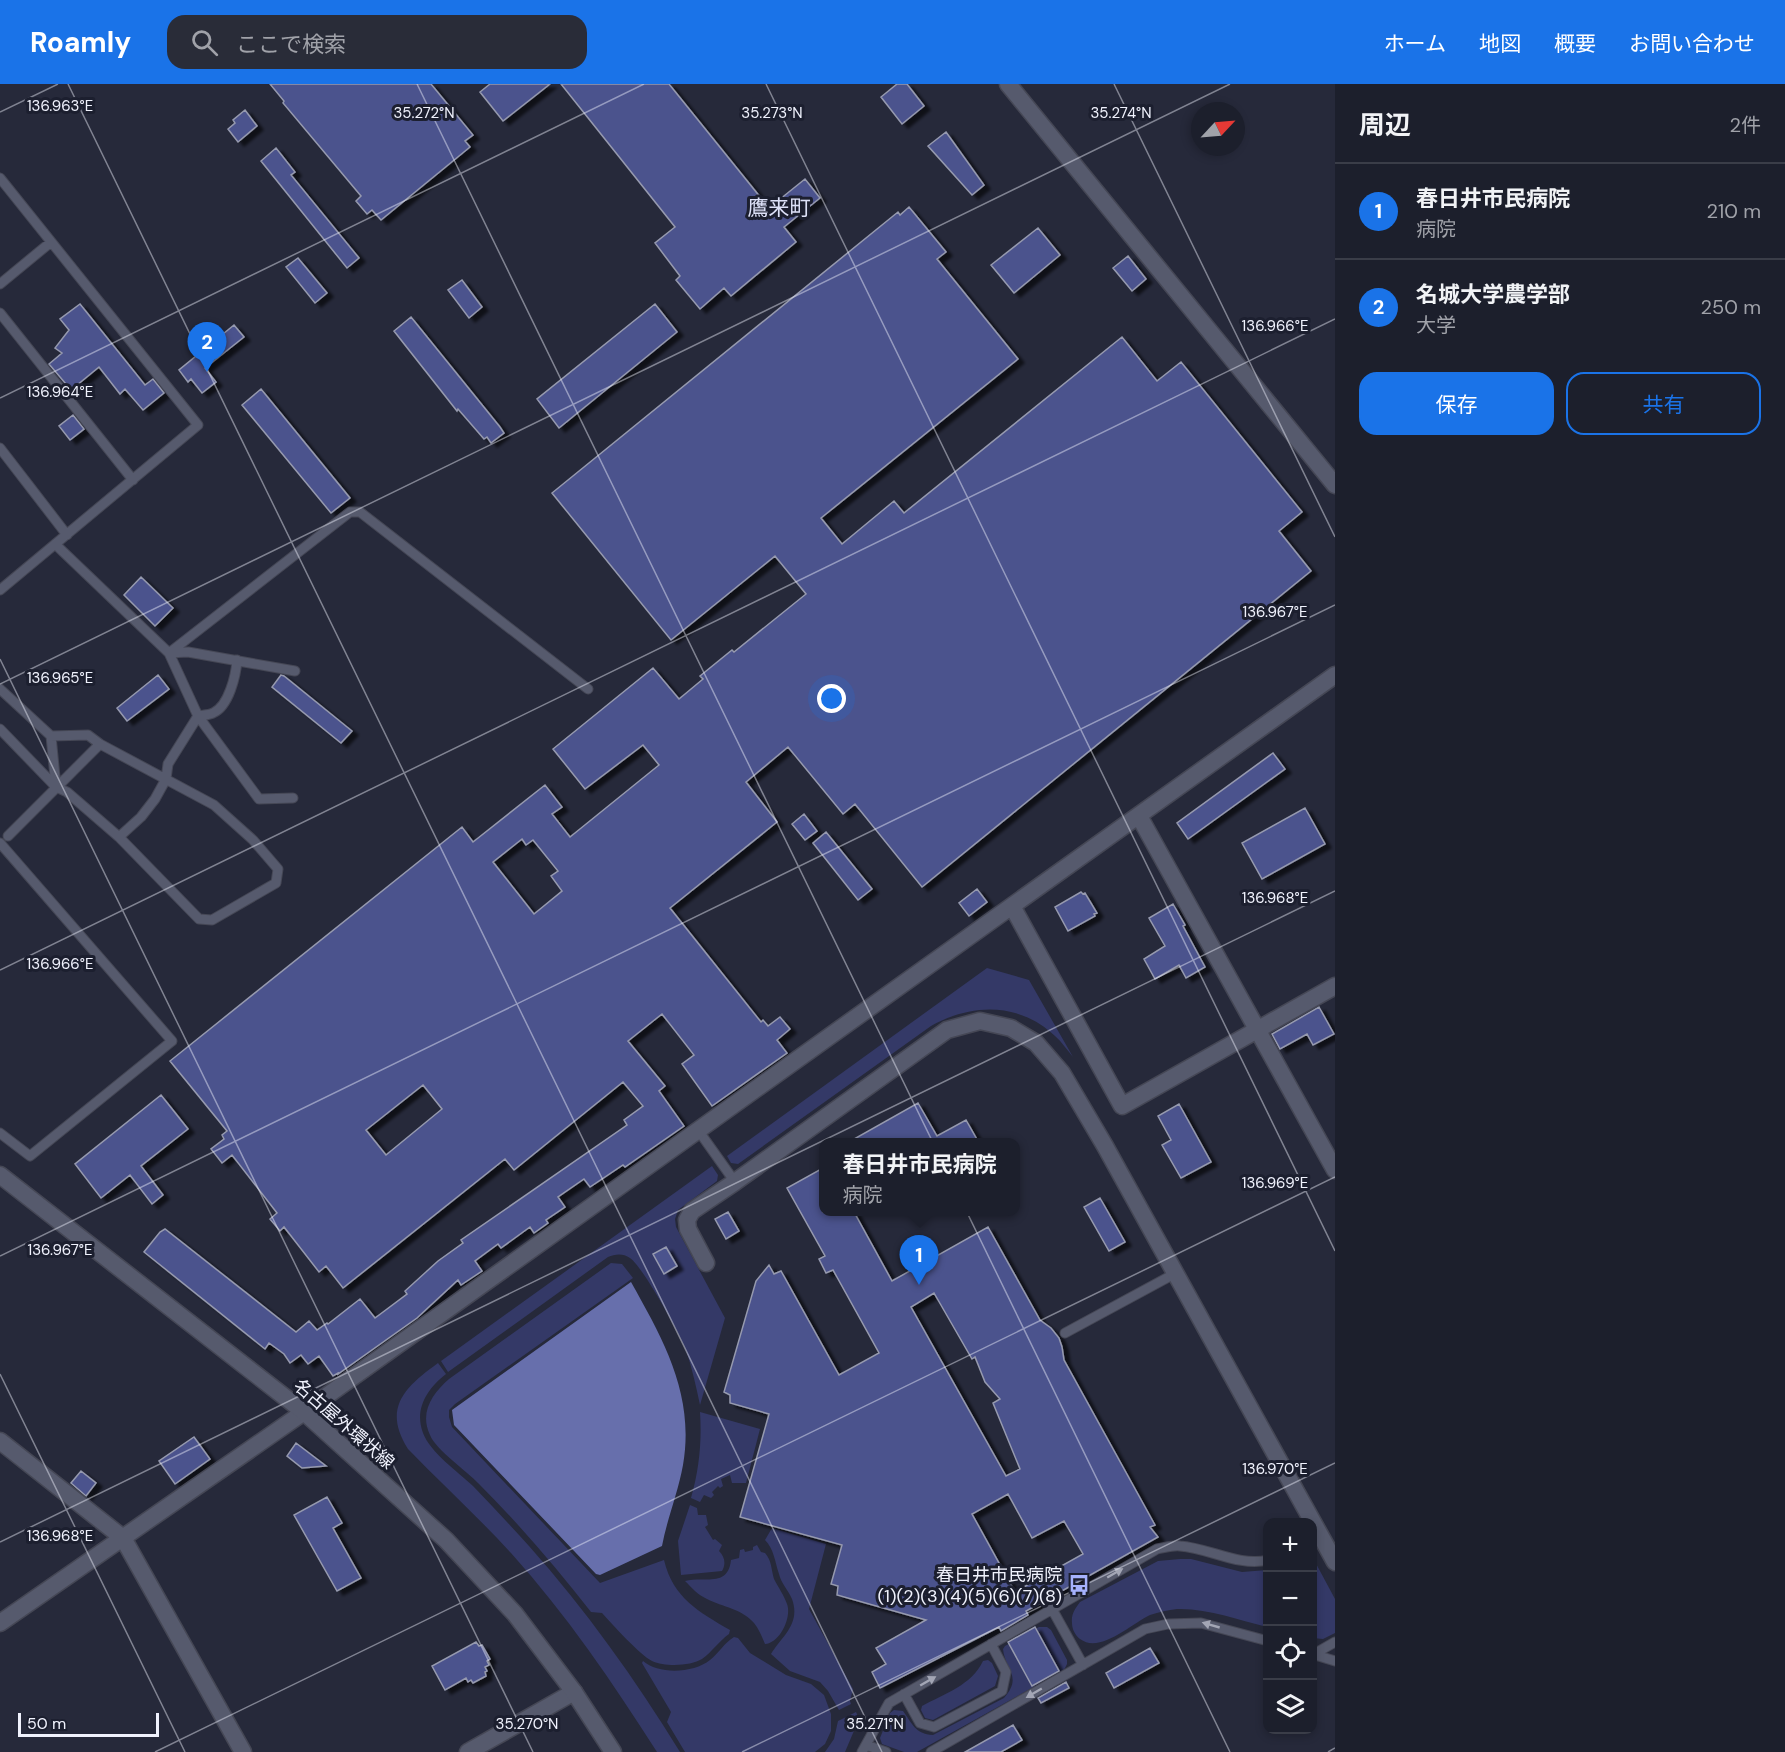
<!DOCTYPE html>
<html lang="ja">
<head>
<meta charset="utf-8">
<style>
  :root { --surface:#1c1f2c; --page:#292c38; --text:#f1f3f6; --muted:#a0a2a9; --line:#3a3d48; --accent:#1a73e8 }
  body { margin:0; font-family:"DM Sans","Noto Sans JP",sans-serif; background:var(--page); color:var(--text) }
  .controls { position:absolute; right:18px; bottom:18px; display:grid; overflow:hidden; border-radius:12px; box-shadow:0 3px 9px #0003 }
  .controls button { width:54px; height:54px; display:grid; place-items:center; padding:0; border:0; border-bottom:2px solid var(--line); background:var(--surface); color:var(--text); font:30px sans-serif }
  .compass { position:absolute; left:1191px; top:18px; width:54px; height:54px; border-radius:50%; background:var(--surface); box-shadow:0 3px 9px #0003; rotate:64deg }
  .scale { position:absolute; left:18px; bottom:15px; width:141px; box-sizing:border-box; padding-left:6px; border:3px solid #f0f2fd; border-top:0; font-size:16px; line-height:21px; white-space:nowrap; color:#f0f2fd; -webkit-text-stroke:4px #1c1f2f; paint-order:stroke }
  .you { position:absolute; left:832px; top:615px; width:21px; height:21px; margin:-15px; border:4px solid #fff; border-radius:50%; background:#1a73e8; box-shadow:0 0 0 9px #1a73e833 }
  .badge { display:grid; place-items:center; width:39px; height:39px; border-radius:50%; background:var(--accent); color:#fff; font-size:20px; font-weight:700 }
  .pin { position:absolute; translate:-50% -50px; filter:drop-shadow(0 2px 3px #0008) }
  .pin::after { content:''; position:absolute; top:32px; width:21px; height:18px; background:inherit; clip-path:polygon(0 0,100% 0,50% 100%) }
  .popup { position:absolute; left:819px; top:1054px; width:201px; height:78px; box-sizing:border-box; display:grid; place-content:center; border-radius:12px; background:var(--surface); filter:drop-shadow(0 2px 4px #0005); font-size:20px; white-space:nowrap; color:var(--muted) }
  .popup b { font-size:22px; color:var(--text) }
  .popup::after { content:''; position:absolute; left:50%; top:100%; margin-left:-12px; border:12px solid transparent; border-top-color:var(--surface) }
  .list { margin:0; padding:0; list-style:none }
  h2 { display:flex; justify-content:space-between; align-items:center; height:78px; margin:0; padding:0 24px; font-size:26px }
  h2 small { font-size:20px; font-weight:400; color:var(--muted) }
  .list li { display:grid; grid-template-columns:39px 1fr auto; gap:18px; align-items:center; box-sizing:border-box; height:96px; padding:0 24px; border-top:2px solid var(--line) }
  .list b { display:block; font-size:22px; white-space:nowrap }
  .list p { margin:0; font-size:20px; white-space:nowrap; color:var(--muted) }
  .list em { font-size:20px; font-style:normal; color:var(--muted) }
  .actions { display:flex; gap:12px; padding:18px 24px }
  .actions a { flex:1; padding:14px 0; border:2px solid var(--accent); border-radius:18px; text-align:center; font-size:21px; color:var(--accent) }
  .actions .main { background:var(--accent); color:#fff }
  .icon { flex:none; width:33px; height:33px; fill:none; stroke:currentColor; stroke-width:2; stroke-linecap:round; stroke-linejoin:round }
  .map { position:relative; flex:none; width:1335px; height:1668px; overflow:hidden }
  header { display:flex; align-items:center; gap:36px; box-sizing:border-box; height:84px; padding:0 30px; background:var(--accent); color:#fff }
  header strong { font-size:28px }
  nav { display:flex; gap:33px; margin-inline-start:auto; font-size:21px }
  .search { width:420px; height:54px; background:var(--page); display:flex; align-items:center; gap:15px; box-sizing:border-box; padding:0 21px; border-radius:18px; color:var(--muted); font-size:22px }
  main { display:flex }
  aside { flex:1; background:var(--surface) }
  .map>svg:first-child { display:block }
  .green { fill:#343967 }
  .water { fill:#676fac }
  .building { fill:#4c538d; stroke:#969aaf; stroke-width:1.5; fill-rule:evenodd; filter:url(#shadow) }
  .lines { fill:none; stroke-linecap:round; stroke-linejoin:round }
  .service-casing { stroke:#454755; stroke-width:11 }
  .minor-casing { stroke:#454755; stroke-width:19 }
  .tertiary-casing { stroke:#454755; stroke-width:19 }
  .secondary-casing { stroke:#454755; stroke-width:19 }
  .service { stroke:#565a6d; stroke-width:9 }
  .minor { stroke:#565a6d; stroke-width:16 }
  .tertiary { stroke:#565a6d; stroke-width:16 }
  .secondary { stroke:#565a6d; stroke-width:16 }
  .oneway { fill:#a3a6b5 }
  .ticks { fill:none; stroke:#f0f2fd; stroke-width:1.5; stroke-opacity:0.45 }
  .labels { text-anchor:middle; stroke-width:6; stroke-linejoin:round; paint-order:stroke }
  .street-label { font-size:18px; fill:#f0f2fd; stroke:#1c1f2f }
  .poi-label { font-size:18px; fill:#f0f2fd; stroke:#1c1f2f; text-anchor:end }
  .quarter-label { font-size:21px; fill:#dde1f8; stroke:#1c1f2f }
  .ticks-label { font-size:15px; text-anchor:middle; fill:#f0f2fd; stroke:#1c1f2f; stroke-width:6; stroke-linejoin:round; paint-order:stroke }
</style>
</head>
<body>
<header>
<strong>Roamly</strong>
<div class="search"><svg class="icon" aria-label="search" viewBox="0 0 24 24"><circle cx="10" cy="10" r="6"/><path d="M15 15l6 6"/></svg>ここで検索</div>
<nav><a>ホーム</a><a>地図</a><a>概要</a><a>お問い合わせ</a></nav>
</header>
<main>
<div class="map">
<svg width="1335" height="1668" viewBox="0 0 1335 1668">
  <defs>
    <filter id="shadow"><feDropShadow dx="6" dy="4" stdDeviation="1.5" flood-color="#0009"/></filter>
  </defs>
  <rect width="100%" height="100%" fill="#26293a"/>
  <!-- green -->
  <path class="green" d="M987 884 1029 896 1073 973C1067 966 1062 958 1055 952 1019 918 972 919 931 942L738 1080 731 1079 727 1072Z
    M712 1082 718 1091 717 1097 678 1126 675 1135 676 1143 725 1234 700 1321C696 1302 692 1284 686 1266 680 1250 643 1183 630 1174 623 1169 615 1170 608 1173L448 1288 441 1277Z
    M611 1179 622 1180 633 1194 455 1320 449 1326V1333L452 1343 600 1499 664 1476C673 1514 699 1528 730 1546L729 1550C719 1557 712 1568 702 1575 691 1582 665 1583 652 1577 640 1571 612 1540 602 1529L591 1528C556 1483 519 1440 479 1400 467 1387 436 1366 430 1351 419 1328 433 1309 449 1295Z
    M438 1279 446 1290C427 1305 414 1325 423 1349 430 1368 458 1388 473 1402 492 1422 511 1442 529 1462 586 1526 635 1595 680 1668H657C613 1599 566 1530 511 1469 478 1433 442 1400 408 1365 382 1324 405 1303 438 1279Z
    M700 1328 760 1345 746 1399H732L730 1391 721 1395 723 1402 720 1404 718 1402 712 1408 714 1411 711 1414 704 1411 700 1418 691 1414C699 1386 702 1358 700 1328Z
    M690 1421 697 1424 698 1431H706L708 1441 705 1443 713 1456 715 1455 722 1461 719 1467C725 1473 726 1480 722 1487L681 1491 678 1457Z
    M772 1444 826 1460 809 1525 853 1605 850 1617 851 1620 839 1626 828 1607 820 1598 790 1587 771 1570C782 1552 801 1540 792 1515 788 1506 781 1499 779 1490 775 1478 774 1465 765 1456Z
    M757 1461 761 1468 765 1469C772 1477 771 1485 774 1495 778 1503 784 1511 787 1520 792 1533 780 1559 765 1560 762 1553 759 1545 754 1539 742 1525 723 1523 707 1515 698 1511 692 1504 685 1497 704 1492 728 1504 731 1476L739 1474 740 1466 744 1465 745 1468 753 1466V1463Z
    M1313 1474 1335 1515V1549L1323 1555 1313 1554Z
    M1180 1475H1191L1242 1488 1267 1486V1543C1239 1536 1207 1524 1177 1525 1168 1526 1159 1528 1150 1531 1131 1540 1100 1570 1080 1555 1075 1551 1072 1545 1072 1539 1071 1530 1075 1525 1080 1518L1158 1477Z
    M1039 1543H1047L1051 1546 1067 1576V1580L1064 1586 917 1668H904L882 1660 880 1654 890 1629 894 1626 903 1627C912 1639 915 1650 933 1651L1004 1614C1023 1592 1005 1586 1003 1565L1005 1562Z
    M734 1553 738 1554 750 1569 786 1591 811 1600 824 1611 831 1630V1647L825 1660 815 1668H685L667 1638 671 1628 642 1579 643 1577C659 1591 694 1589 710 1576 719 1569 724 1559 734 1553Z
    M988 1576 992 1579 998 1592 995 1602 933 1636 925 1634 921 1626 922 1622C944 1610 972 1601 983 1577Z
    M856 1628 859 1635 845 1668H825L834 1655 838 1637Z"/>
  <!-- water -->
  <path class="water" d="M631 1198C664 1257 695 1311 683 1381 678 1409 667 1435 662 1462L600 1491 596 1490 454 1341 452 1326Z"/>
  <!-- building -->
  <path class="building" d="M270 0H431L473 51 465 57 470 63 381 136 372 126 367 130 356 117 361 112 283 19 284 17Z
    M490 0H550L503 37 480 8Z
    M561 0H669L769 124 805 95 820 114 784 143 796 158 731 212 724 204 700 225 676 196 680 192 655 159 675 143Z
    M897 0H907L924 22 902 40 881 13Z
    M245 26 257 42 238 58 228 45 235 39 233 36Z
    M946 48 984 101 972 111 928 62Z
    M276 64 295 88 291 91 359 174 347 184 261 77Z
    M909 123 946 168 937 175 1018 275 821 434 842 460 894 417 904 429 1122 253 1157 297 1181 278 1302 428 1279 447 1311 487 922 803 855 720 843 730 788 663 746 698 777 738 670 824 761 938 763 936 768 942 780 933 790 945 777 956 787 969 712 1022 682 980 694 971 662 930 628 957 665 1002 659 1007 684 1042 625 1083 623 1081 590 1103 584 1095 558 1113 565 1123 546 1136 548 1139 534 1149 530 1143 501 1164 498 1160 475 1177 482 1187 461 1201 458 1196 417 1234 338 1290V1289L333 1292 319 1272 308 1280 301 1271 290 1279 284 1270 269 1259 265 1265 144 1168 160 1148 165 1145 296 1248 309 1237 317 1246 327 1239 328 1240 360 1215 375 1234 407 1210 405 1207 438 1177 463 1159 461 1156 627 1041 624 1036 643 1022 623 998 514 1086 505 1075 343 1204 326 1182 319 1188 284 1143 280 1147 270 1135 277 1129 232 1071 222 1079 211 1065 224 1055 222 1051 227 1047 170 977 462 743 473 758 545 701 562 723 552 730 570 753 659 681 643 661 585 705 553 665 653 584 679 615 703 595 700 592 732 566 734 568 806 510 775 472 671 556 552 409 898 128 900 131ZM522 755 526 761 533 756 558 787 551 792 562 807 534 830 493 778ZM423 1001 442 1025 386 1071 366 1046Z
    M1038 144 1060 171 1014 209 991 181Z
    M1128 172 1146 195 1132 207 1113 184Z
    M298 174 327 209 315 219 286 183Z
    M462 196 482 223 469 234 448 206Z
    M80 220 145 301 153 295 164 309 143 326 125 305 120 310 99 283 71 306 49 280 62 269 55 264 69 246 60 235Z
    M655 220 677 248 559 344 537 315Z
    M411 233 500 343 504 349 491 359 487 353 484 355 458 325 457 327 394 247Z
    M234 241 244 253 205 284 216 298 202 309 191 295 188 298 179 286Z
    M261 305 350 414 331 429 242 321Z
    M73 331 84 345 70 356 59 342Z
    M141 493 173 524 155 542 124 511Z
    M158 591 169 605 127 637 117 624Z
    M281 591 284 592 352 647 341 659 272 603Z
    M1273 669 1285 685 1188 755 1177 739Z
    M1305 724 1325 760 1262 795 1242 759Z
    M804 730 817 747 805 756 792 740Z
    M826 748 872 805 858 816 813 759Z
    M977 805 987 818 969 832 959 819Z
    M1081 808 1083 810 1085 809 1097 829 1094 830 1095 832 1068 847 1055 823Z
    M1173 820 1185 841 1183 842 1205 883 1186 894 1179 881 1155 895 1144 875 1165 862 1149 834Z
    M1319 923 1334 950 1313 961 1307 950 1280 965 1272 950Z
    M161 1011 188 1045 141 1082 163 1111 152 1120 130 1091 101 1114 75 1080Z
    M918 1019 937 1052 966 1036 979 1059H847Z
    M1179 1020 1211 1078 1181 1094 1162 1061 1171 1056 1158 1032Z
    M823 1084V1128H854L892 1197 988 1143 1040 1236 1051 1244 1059 1254 1062 1263 1064 1276 1155 1441 1150 1443 1158 1453 1026 1527 1028 1531 1001 1547 999 1543 880 1604 872 1588 886 1580 876 1564 926 1536 837 1511 838 1502 831 1500 842 1461 740 1433 769 1330 730 1319V1311L724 1308 756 1197 769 1181 774 1190 781 1187 839 1291 879 1269 833 1186 826 1189 819 1175 825 1172 787 1104ZM934 1209 972 1275 975 1273 985 1298 1000 1315 993 1319 1020 1385 1006 1392 911 1223ZM1008 1410 1032 1454 1064 1437 1083 1470 1015 1508 972 1430Z
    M1100 1114 1125 1158 1109 1167 1084 1123Z
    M728 1128 739 1147 726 1155 715 1135Z
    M666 1163 677 1182 664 1190 653 1170Z
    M194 1353 210 1375 175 1400 159 1377Z
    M296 1359 326 1382 302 1384 287 1372Z
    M81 1387 96 1399 86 1412 71 1399Z
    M327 1413 342 1439 333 1444 361 1494 337 1507 294 1431Z
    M1035 1543 1059 1587 1032 1602 1008 1558Z
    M476 1558 479 1562 482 1561 490 1575 487 1577 489 1581 485 1583 487 1587 485 1588 486 1592 473 1599 471 1596 468 1598 466 1594 445 1606 432 1582Z
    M1150 1564 1159 1579 1114 1604 1106 1589Z
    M1066 1598 1069 1604 1041 1619 1038 1614Z
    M1013 1641 1022 1656 1001 1668H965Z"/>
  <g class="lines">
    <defs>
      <path id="service" d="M0 94 198 341 0 506
        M0 200 51 158
        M0 229 133 396
        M0 364 67 451
        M55 460 169 569 198 632 259 715 293 714
        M295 587 188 568 169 569 350 428H360L588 605
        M0 605 51 652 56 703
        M0 645 56 703 67 708 119 753 199 835 212 836 276 799 278 785 253 756 214 721 100 660 88 651 51 652
        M8 752 100 660
        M119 753 141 733 155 715 166 695 168 680 198 632C203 631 209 631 213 629 229 622 236 591 237 576
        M0 759 172 957 30 1072 0 1049
        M698 1046 735 1098
        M1065 1249 1176 1189
        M1052 1525 1083 1581
        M1312 1570 1335 1577
        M1314 1570 1335 1558
        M904 1610 920 1639 934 1643 1002 1607 1006 1588 991 1560
        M866 1661 886 1668
        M862 1668 889 1619 1157 1465C1164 1464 1173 1461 1180 1462 1209 1464 1239 1483 1268 1476
        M931 1668 1145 1545 1168 1540 1201 1539 1268 1557"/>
      <path id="minor" d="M1008 0 1335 401
        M1139 732 1335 1086
        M1012 822 1122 1022 1335 902
        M0 1357 123 1454 243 1668
        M0 1539 304 1328 1335 591
        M468 1668 574 1608"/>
      <path id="tertiary" d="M706 1179 688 1145 687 1136 692 1127 735 1098 947 946 980 937 1011 944 1036 959 1062 989 1105 1062 1335 1478"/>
      <path id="secondary" d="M0 1091 304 1328 446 1456 515 1530 574 1608 613 1668"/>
    </defs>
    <!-- service casing -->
    <use href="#service" class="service-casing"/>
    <!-- minor casing -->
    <use href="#minor" class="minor-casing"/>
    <!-- tertiary casing -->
    <use href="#tertiary" class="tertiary-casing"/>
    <!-- secondary casing -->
    <use href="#secondary" class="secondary-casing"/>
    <!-- service -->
    <use href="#service" class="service"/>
    <!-- minor -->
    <use href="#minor" class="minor"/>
    <!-- tertiary -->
    <use href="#tertiary" class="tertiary"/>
    <!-- secondary -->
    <use href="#secondary" class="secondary"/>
  </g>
  <!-- one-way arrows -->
  <defs><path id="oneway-solid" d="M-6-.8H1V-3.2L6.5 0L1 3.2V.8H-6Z" transform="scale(1.5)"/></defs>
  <g class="oneway">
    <use href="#oneway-solid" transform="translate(1115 1489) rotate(-30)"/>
    <use href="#oneway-solid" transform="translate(1211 1541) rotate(-164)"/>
    <use href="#oneway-solid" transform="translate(928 1597) rotate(-30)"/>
    <use href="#oneway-solid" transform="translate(1034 1609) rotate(150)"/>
  </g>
  <!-- ticks -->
  <path class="ticks" d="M68 0 882 1668M417 0 1230 1668M766 0 1335 1167M1114 0 1335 453M0 28 58 0M0 314 644 0M0 575 533 1668M0 600 1230 0M0 886 1335 235M0 1172 1335 521M0 1290 185 1668M0 1458 1335 807M155 1668 1335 1093M742 1668 1335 1379M1328 1668 1335 1664"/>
  <!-- icons -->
  <defs>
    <symbol id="bus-bare" viewBox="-9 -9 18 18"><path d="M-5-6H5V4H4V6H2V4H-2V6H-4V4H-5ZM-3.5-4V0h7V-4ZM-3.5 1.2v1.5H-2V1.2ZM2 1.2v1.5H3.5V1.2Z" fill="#a5b1fc" stroke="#1c1f2f" stroke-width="2.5" paint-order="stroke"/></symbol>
  </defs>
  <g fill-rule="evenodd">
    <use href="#bus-bare" x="1064" y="1486" width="30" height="30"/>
  </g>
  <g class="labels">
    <!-- street labels -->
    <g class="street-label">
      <text transform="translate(344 1340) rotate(41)" y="6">名古屋外環状線</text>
    </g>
    <!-- poi labels -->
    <g class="poi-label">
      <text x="1062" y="1497">春日井市民病院<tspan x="1062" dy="21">(1)(2)(3)(4)(5)(6)(7)(8)</tspan></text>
    </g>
    <!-- quarter labels -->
    <g class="quarter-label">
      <text x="779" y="131">鷹来町</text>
    </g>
  </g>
  <g class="ticks-label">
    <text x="60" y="27">136.963°E</text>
    <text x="1121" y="34">35.274°N</text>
    <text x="424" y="34">35.272°N</text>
    <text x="772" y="34">35.273°N</text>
    <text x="1275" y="247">136.966°E</text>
    <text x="60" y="313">136.964°E</text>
    <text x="1275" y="533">136.967°E</text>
    <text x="60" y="599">136.965°E</text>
    <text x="1275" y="819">136.968°E</text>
    <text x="60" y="885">136.966°E</text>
    <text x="1275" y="1104">136.969°E</text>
    <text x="60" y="1171">136.967°E</text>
    <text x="1275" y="1390">136.970°E</text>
    <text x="60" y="1457">136.968°E</text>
    <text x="527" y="1645">35.270°N</text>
    <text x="875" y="1645">35.271°N</text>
  </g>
</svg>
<div class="controls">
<button>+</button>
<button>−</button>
<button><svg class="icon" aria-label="locate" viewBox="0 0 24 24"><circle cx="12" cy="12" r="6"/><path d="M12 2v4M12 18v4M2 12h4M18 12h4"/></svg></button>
<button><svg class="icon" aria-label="layers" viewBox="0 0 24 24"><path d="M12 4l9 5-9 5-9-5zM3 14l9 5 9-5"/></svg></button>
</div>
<svg class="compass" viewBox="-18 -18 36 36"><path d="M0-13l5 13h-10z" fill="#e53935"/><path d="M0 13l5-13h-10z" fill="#a0a2a9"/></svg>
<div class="scale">50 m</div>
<div class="you"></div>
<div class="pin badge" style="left:919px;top:1201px">1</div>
<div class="popup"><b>春日井市民病院</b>病院</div>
<div class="pin badge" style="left:207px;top:288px">2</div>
</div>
<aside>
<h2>周辺<small>2件</small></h2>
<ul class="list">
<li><span class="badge">1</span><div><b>春日井市民病院</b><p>病院</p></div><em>210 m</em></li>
<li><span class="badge">2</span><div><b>名城大学農学部</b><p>大学</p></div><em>250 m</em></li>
</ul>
<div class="actions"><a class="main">保存</a><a>共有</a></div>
</aside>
</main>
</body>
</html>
